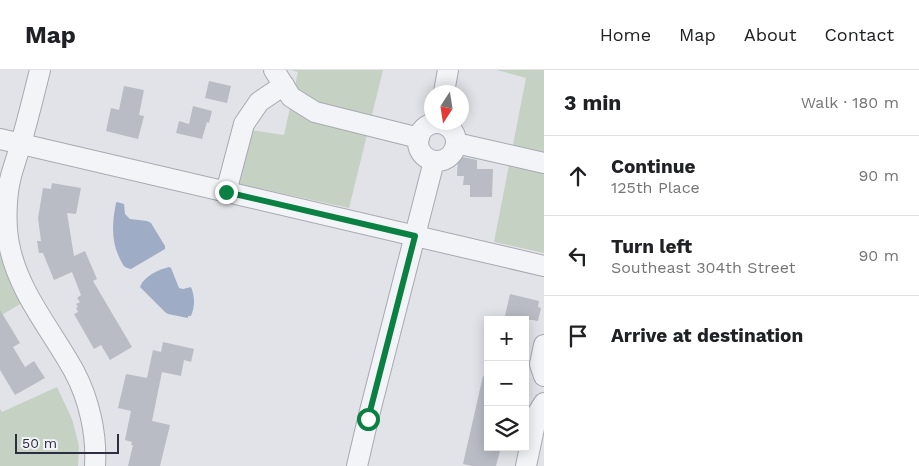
<!DOCTYPE html>
<html lang="en">
<head>
<meta charset="utf-8">
<style>
  :root { --surface:#fff; --page:#f2f2f2; --text:#202124; --muted:#757577; --line:#e0e0e0 }
  body { margin:0; font-family:"Work Sans",sans-serif; background:var(--page); color:var(--text) }
  .controls { position:absolute; right:15px; bottom:15px; display:grid; overflow:hidden; border-radius:0px; box-shadow:0 2px 12px #0003 }
  .controls button { width:45px; height:45px; display:grid; place-items:center; padding:0; border:0; border-bottom:1px solid var(--line); background:var(--surface); color:var(--text); font:25px sans-serif }
  .compass { position:absolute; left:424px; top:15px; width:45px; height:45px; border-radius:50%; background:var(--surface); box-shadow:0 2px 12px #0003; rotate:192deg }
  .scale { position:absolute; left:15px; bottom:12px; width:104px; box-sizing:border-box; padding-left:5px; border:2px solid #2b2f3f; border-top:0; font-size:14px; line-height:18px; white-space:nowrap; color:#2b2f3f; -webkit-text-stroke:4px #f0f2f6; paint-order:stroke }
  .stop { position:absolute; width:15px; height:15px; margin:-11px; border:4px solid #0b8043; border-radius:50%; background:#fff }
  .stop.end { background:#0b8043; border-color:#fff; box-shadow:0 1px 5px #0008 }
  .list { margin:0; padding:0; list-style:none }
  h2 { display:flex; justify-content:space-between; align-items:center; height:65px; margin:0; padding:0 20px; font-size:21px }
  h2 small { font-size:16px; font-weight:400; color:var(--muted) }
  .list li { display:grid; grid-template-columns:32px 1fr auto; gap:15px; align-items:center; box-sizing:border-box; height:80px; padding:0 20px; border-top:1px solid var(--line) }
  .list b { display:block; font-size:19px; white-space:nowrap }
  .list p { margin:0; font-size:16px; white-space:nowrap; color:var(--muted) }
  .list em { font-size:16px; font-style:normal; color:var(--muted) }
  .icon { flex:none; width:28px; height:28px; fill:none; stroke:currentColor; stroke-width:2; stroke-linecap:round; stroke-linejoin:round }
  .map { position:relative; flex:none; width:544px; height:396px; overflow:hidden }
  header { display:flex; align-items:center; gap:30px; box-sizing:border-box; height:70px; padding:0 25px; background:var(--surface); border-bottom:1px solid var(--line) }
  header strong { font-size:24px }
  nav { display:flex; gap:28px; margin-inline-start:auto; font-size:18px }
  main { display:flex }
  aside { flex:1; background:var(--surface) }
  .map>svg:first-child { display:block }
  .green { fill:#c5d2c3 }
  .water { fill:#9facc6 }
  .building { fill:#b9bcc5 }
  .lines { fill:none; stroke-linecap:round; stroke-linejoin:round }
  .minor-casing { stroke:#a7a9b2; stroke-width:22 }
  .minor { stroke:#f3f4f7; stroke-width:20 }
  .route { stroke:#0b8043; stroke-width:6 }
</style>
</head>
<body>
<header>
<strong>Map</strong>
<nav><a>Home</a><a>Map</a><a>About</a><a>Contact</a></nav>
</header>
<main>
<div class="map">
<svg width="544" height="396" viewBox="0 0 544 396">
  <rect width="100%" height="100%" fill="#e1e3e8"/>
  <!-- green -->
  <path class="green" d="M291 0H383L349 138 230 112 243 59 284 65 298 2Z
    M497 0H544V183L494 172 526 8Z
    M0 177 22 233 0 246Z
    M57 317 72 349 79 376 78 396H0V339L2 342Z"/>
  <!-- water -->
  <path class="water" d="M117 132 124 134 125 144 130 149 147 151 151 153 165 176V179L131 199C124 198 123 195 120 189 111 171 112 153 116 133Z
    M169 197 171 198 179 218 183 219 191 217C195 227 195 236 191 246H188V248L168 244 165 242 140 217C144 206 158 200 169 197Z"/>
  <!-- building -->
  <path class="building" d="M209 11 231 16 227 33 205 28Z
    M124 16 144 20 139 45 144 46 138 69 106 61 111 38 119 40Z
    M193 36 212 41 209 53 207 52 202 69 176 63 179 51 189 54Z
    M458 86 477 90V99H493L492 127H470V115H463L464 106H457Z
    M52 113 81 118 76 144 67 143 74 186 85 181 97 209 93 211 132 277 110 290 101 275 94 279 74 244 78 242 76 238 78 237 76 234 80 232 77 228 81 225 72 202 54 210 43 183H39L37 171H41L38 148 43 118 51 119Z
    M510 224 539 231 538 237 541 238 538 251 532 250H504Z
    M0 240 20 273 13 277 25 297 34 291 45 308 15 325 0 300Z
    M163 272 194 279 191 292 184 290 181 306 162 302 152 351 170 355 160 396H128L133 375H131L132 372 125 370 131 341 118 338 126 304 147 308 153 280 161 282Z
    M483 306 488 307V379L500 381 496 396H472L463 394Z"/>
  <g class="lines">
    <defs>
      <path id="minor" d="M40 0C34 24 28 49 21 73 18 84 14 95 11 106 6 125 5 154 9 174 18 222 51 259 74 301 89 329 97 364 95 396
        M274 0 291 27 315 42 419 68
        M444 22 448 0
        M418 72a19 19 0 1 1 38 0a19 19 0 1 1-38 0Z
        M0 69 544 196
        M456 73 544 93
        M226 122 244 54 259 32 284 15
        M544 275 540 294 544 306
        M357 396 368 349 434 91
        M526 396 537 344 544 333"/>
    </defs>
    <!-- minor casing -->
    <use href="#minor" class="minor-casing"/>
    <!-- minor -->
    <use href="#minor" class="minor"/>
  </g>
  <g class="lines">
    <!-- route -->
    <path class="route" d="M226 122 415 166 368 349"/>
  </g>
</svg>
<div class="controls">
<button>+</button>
<button>−</button>
<button><svg class="icon" aria-label="layers" viewBox="0 0 24 24"><path d="M12 4l9 5-9 5-9-5zM3 14l9 5 9-5"/></svg></button>
</div>
<svg class="compass" viewBox="-18 -18 36 36"><path d="M0-13l5 13h-10z" fill="#e53935"/><path d="M0 13l5-13h-10z" fill="#757577"/></svg>
<div class="scale">50 m</div>
<div class="stop" style="left:368px;top:349px"></div>
<div class="stop end" style="left:226px;top:122px"></div>
</div>
<aside>
<h2>3 min<small>Walk · 180 m</small></h2>
<ul class="list">
<li><svg class="icon" aria-label="ahead" viewBox="0 0 24 24"><path d="M12 20V5M6 11l6-6 6 6"/></svg><div><b>Continue</b><p>125th Place</p></div><em>90 m</em></li>
<li><svg class="icon" aria-label="left" viewBox="0 0 24 24"><path d="M17 20v-9H6M10 6l-5 5 5 5"/></svg><div><b>Turn left</b><p>Southeast 304th Street</p></div><em>90 m</em></li>
<li><svg class="icon" aria-label="arrive" viewBox="0 0 24 24"><path d="M6 21V4h12l-3 4 3 4H6"/></svg><div><b>Arrive at destination</b></div></li>
</ul>
</aside>
</main>
</body>
</html>
